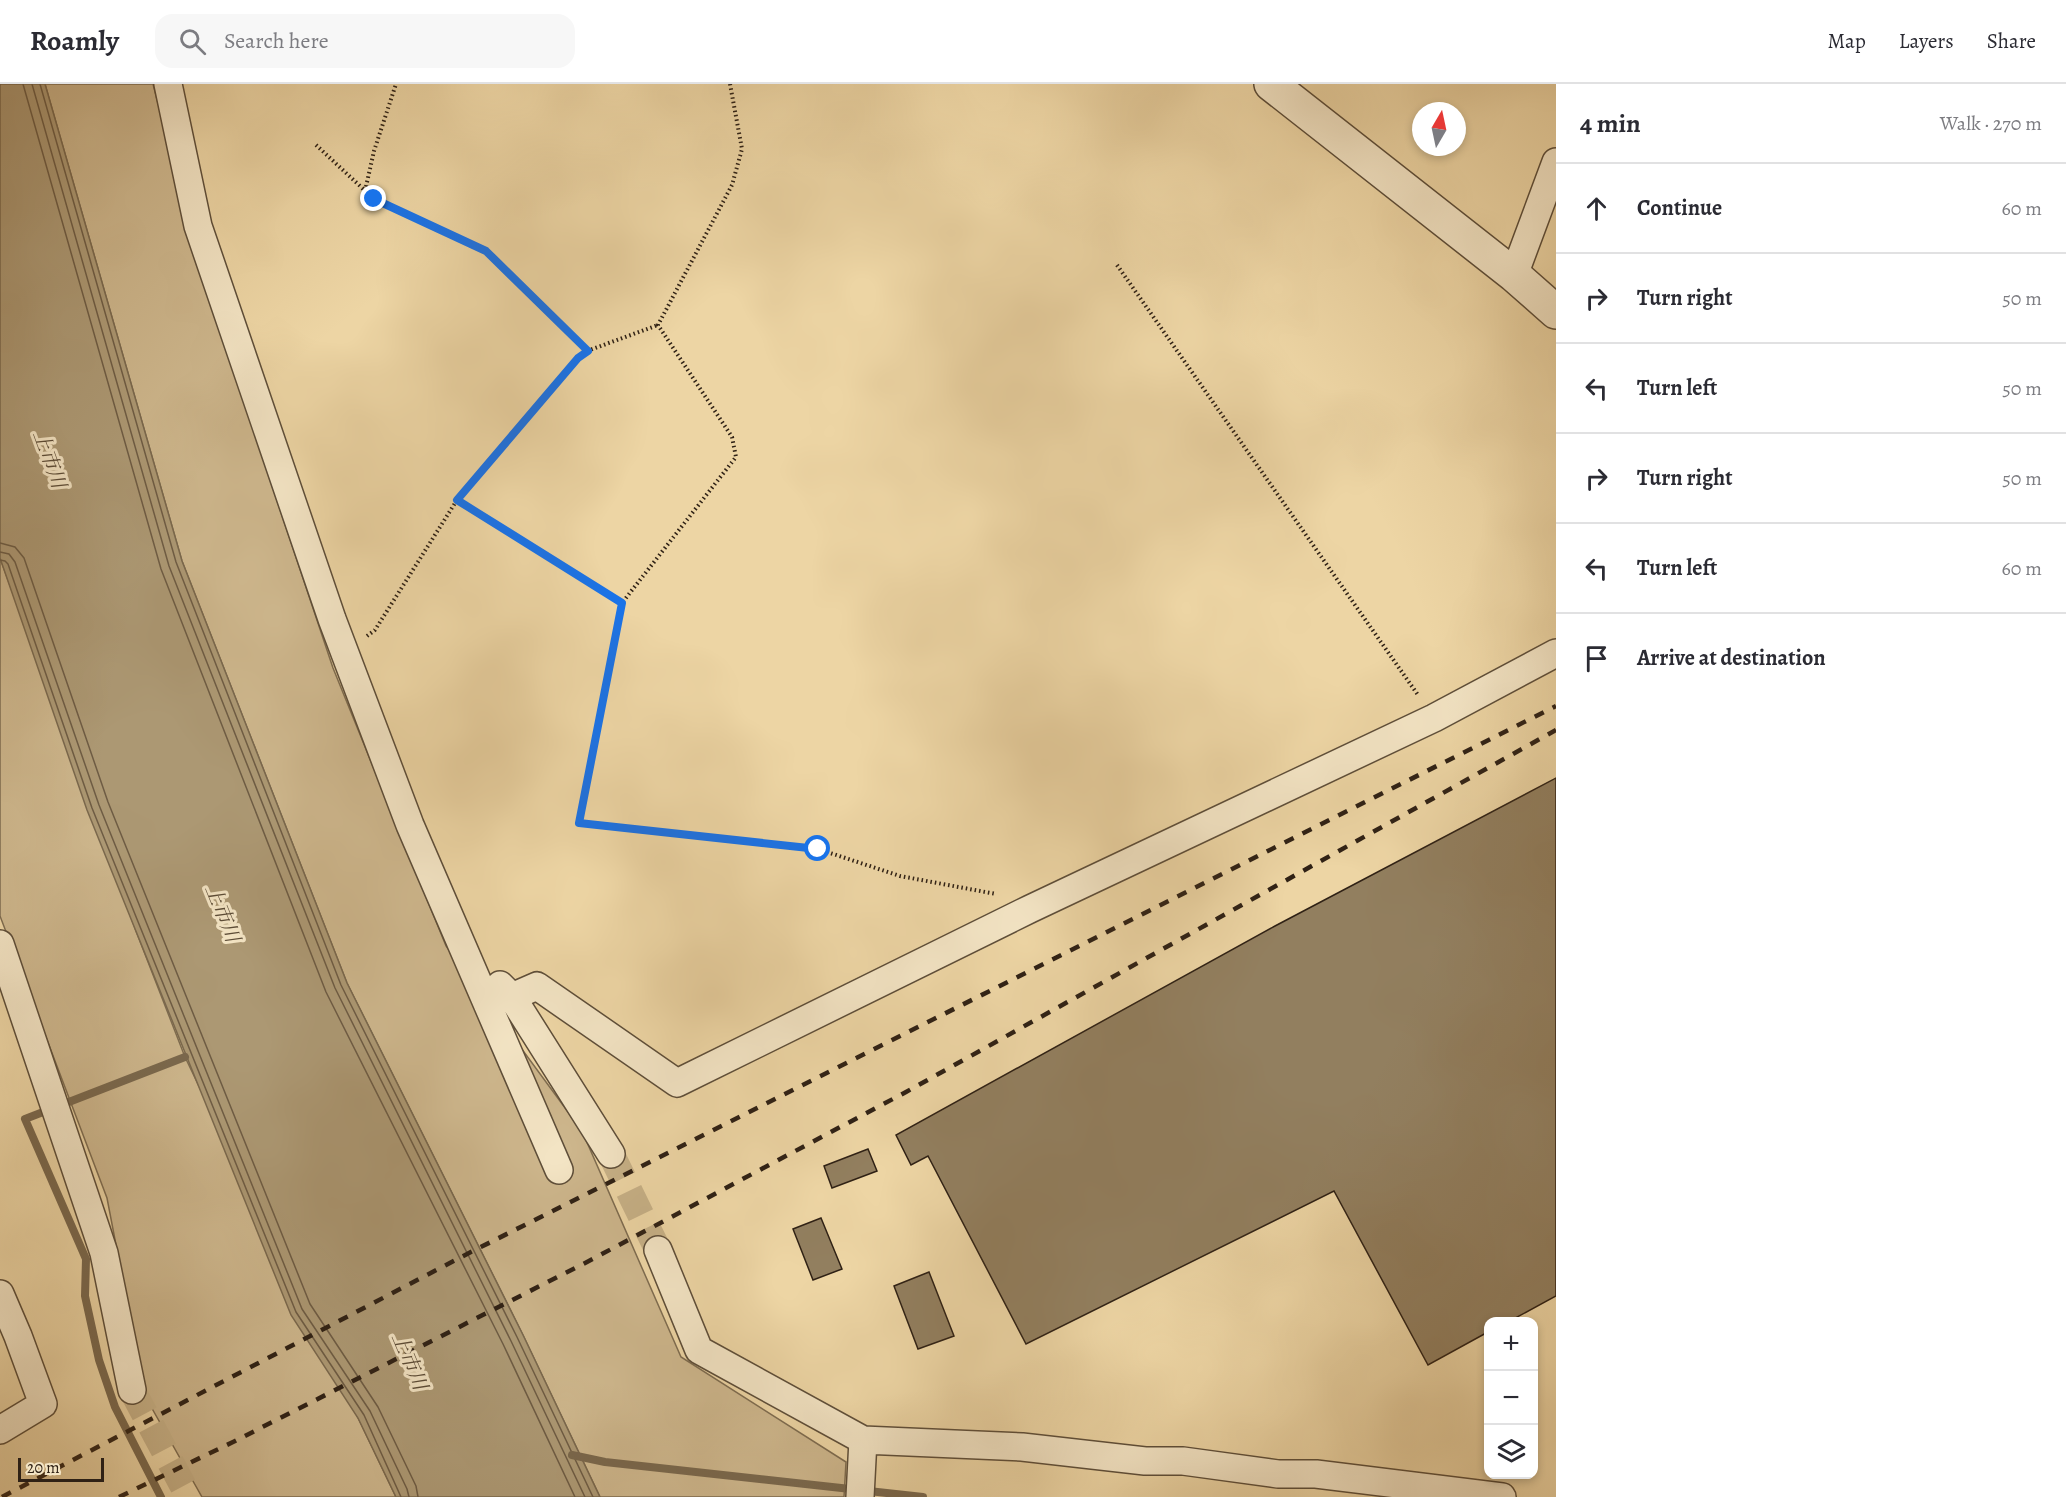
<!DOCTYPE html>
<html lang="en">
<head>
<meta charset="utf-8">
<style>
  :root { --surface:#fff; --page:#f7f7f7; --text:#2b2b33; --muted:#7c7c81; --line:#e1e1e2 }
  body { margin:0; font-family:Alegreya,"Noto Serif JP",serif; background:var(--page); color:var(--text) }
  .controls { position:absolute; right:18px; bottom:18px; display:grid; overflow:hidden; border-radius:12px; box-shadow:0 3px 9px #0003 }
  .controls button { width:54px; height:54px; display:grid; place-items:center; padding:0; border:0; border-bottom:2px solid var(--line); background:var(--surface); color:var(--text); font:30px sans-serif }
  .compass { position:absolute; left:1412px; top:18px; width:54px; height:54px; border-radius:50%; background:var(--surface); box-shadow:0 3px 9px #0003; rotate:9deg }
  .scale { position:absolute; left:18px; bottom:15px; width:86px; box-sizing:border-box; padding-left:6px; border:3px solid #2f2115; border-top:0; font-size:16px; line-height:21px; white-space:nowrap; color:#2f2115; -webkit-text-stroke:4px #f3e4c4; paint-order:stroke }
  .stop { position:absolute; width:18px; height:18px; margin:-14px; border:4px solid #1a73e8; border-radius:50%; background:#fff }
  .stop.end { background:#1a73e8; border-color:#fff; box-shadow:0 2px 6px #0008 }
  .list { margin:0; padding:0; list-style:none }
  h2 { display:flex; justify-content:space-between; align-items:center; height:78px; margin:0; padding:0 24px; font-size:26px }
  h2 small { font-size:20px; font-weight:400; color:var(--muted) }
  .list li { display:grid; grid-template-columns:39px 1fr auto; gap:18px; align-items:center; box-sizing:border-box; height:90px; padding:0 24px; border-top:2px solid var(--line) }
  .list b { display:block; font-size:22px; white-space:nowrap }
  .list em { font-size:20px; font-style:normal; color:var(--muted) }
  .icon { flex:none; width:33px; height:33px; fill:none; stroke:currentColor; stroke-width:2; stroke-linecap:round; stroke-linejoin:round }
  .map { position:relative; flex:none; width:1556px; height:1413px; overflow:hidden }
  header { display:flex; align-items:center; gap:36px; box-sizing:border-box; height:84px; padding:0 30px; background:var(--surface); border-bottom:2px solid var(--line) }
  header strong { font-size:28px }
  nav { display:flex; gap:33px; margin-inline-start:auto; font-size:21px }
  .search { width:420px; height:54px; background:var(--page); display:flex; align-items:center; gap:15px; box-sizing:border-box; padding:0 21px; border-radius:18px; color:var(--muted); font-size:22px }
  main { display:flex }
  aside { flex:1; background:var(--surface) }
  .map>svg:first-child { display:block }
  .green { fill:#cdb68c; stroke:#7e6c50; stroke-width:1.5 }
  .water { fill:#ac9873; stroke:#7a684d; stroke-width:1.5 }
  .lines { fill:none; stroke-linecap:round; stroke-linejoin:round }
  .shore { stroke:#6e5c44; stroke-width:1.5 }
  .stream { stroke:#7a684d; stroke-width:8 }
  .building { fill:#927f5f; stroke:#2f2115; stroke-width:1.5 }
  .minor-tunnel { stroke:#c7b187; stroke-width:27; stroke-dasharray:27 14; stroke-linecap:butt }
  .minor-casing { stroke:#5e4e39; stroke-width:30 }
  .tertiary-casing { stroke:#5e4e39; stroke-width:36 }
  .path { stroke:#2f2115; stroke-width:4; stroke-dasharray:1.5 3; stroke-linecap:butt }
  .minor { stroke:#f3e4c4; stroke-width:27 }
  .tertiary { stroke:#f3e4c4; stroke-width:33 }
  .rail { stroke:#2f2115; stroke-width:4.5; stroke-dasharray:10 10; stroke-linecap:butt }
  .route { stroke:#1a73e8; stroke-width:8 }
  .labels { text-anchor:middle; stroke-width:6; stroke-linejoin:round; paint-order:stroke }
  .water-label { font-size:20px; font-style:italic; fill:#5b4b36; stroke:#f3e4c4 }
</style>
</head>
<body>
<header>
<strong>Roamly</strong>
<div class="search"><svg class="icon" aria-label="search" viewBox="0 0 24 24"><circle cx="10" cy="10" r="6"/><path d="M15 15l6 6"/></svg>Search here</div>
<nav><a>Map</a><a>Layers</a><a>Share</a></nav>
</header>
<main>
<div class="map">
<svg width="1556" height="1413" viewBox="0 0 1556 1413">
  <rect width="100%" height="100%" fill="#edd5a4"/>
  <filter id="stains"><feTurbulence type="fractalNoise" baseFrequency=".00333" numOctaves="4"/><feColorMatrix values="0 0 0 0 .2 0 0 0 0 .09 0 0 0 0 .02 0 0 0 .5 -.17"/></filter>
  <radialGradient id="worn" r=".72"><stop offset=".6" stop-color="#630" stop-opacity="0"/><stop offset="1" stop-color="#630" stop-opacity=".3"/></radialGradient>
  <!-- green -->
  <path class="green" d="M45 0H153L205 201 333 584 446 862 582 1047 681 1273 846 1378 844 1413H600L523 1251 347 899 182 477Z
    M0 474 136 847 185 973 396 1413H202L145 1312 107 1114 0 832Z"/>
  <!-- water -->
  <path class="water" d="M0 0H45L182 477 347 899 523 1251 600 1413H396L358 1334 291 1231 87 726 0 474Z"/>
  <g class="lines">
    <!-- shore -->
    <path class="shore" d="M23 0 161 485 326 908 503 1260 575 1413
      M32 0 169 482 335 904 511 1257 585 1413
      M40 0 176 478 341 901 517 1253 593 1413
      M0 459 15 463 24 474 108 718 310 1220 378 1323 416 1402 418 1413
      M0 468 9 470 15 478 99 721 302 1225 370 1327 407 1405 409 1413
      M0 476 5 477 8 480 92 724 296 1228 364 1331 401 1413"/>
    <!-- stream -->
    <path class="stream" d="M572 1371 605 1378 923 1413
      M161 1413 115 1323 99 1276 85 1212 86 1175 25 1035 185 973"/>
  </g>
  <!-- building -->
  <path class="building" d="M1556 694V1212L1508 1238H1488V1248L1428 1281 1334 1107 1026 1260 928 1072 911 1081 896 1051 1275 842Z
    M868 1065 877 1087 832 1104 824 1082Z
    M821 1134 842 1185 813 1196 793 1145Z
    M929 1188 954 1252 918 1265 894 1202Z"/>
  <g class="lines">
    <!-- minor-tunnel -->
    <path class="minor-tunnel" d="M611 1070 658 1166
      M132 1306 189 1413"/>
    <defs>
      <path id="minor" d="M168 0 198 142 332 535 410 741 559 1086
        M1514 191 1556 78
        M0 860 104 1169 132 1306
        M500 901 512 913 611 1070
        M512 913 537 902 677 999 1030 825 1434 634 1556 569
        M658 1166 699 1266 863 1356 1022 1363 1145 1377H1183L1278 1390H1316L1502 1413
        M0 1210 18 1252 43 1320 0 1346
        M860 1413 863 1356"/>
      <path id="tertiary" d="M1271 0 1514 191 1556 228"/>
    </defs>
    <!-- minor casing -->
    <use href="#minor" class="minor-casing"/>
    <!-- tertiary casing -->
    <use href="#tertiary" class="tertiary-casing"/>
    <!-- path -->
    <path class="path" d="M730 0 742 65 732 101 658 241 732 353 736 373 622 519 579 739 818 765 900 792 996 810
      M316 61 374 115 486 167 587 267
      M365 107 374 67 396 0
      M1117 181 1418 611
      M457 416 578 274 587 267 658 241
      M367 552 375 546 457 416 622 519"/>
    <!-- minor -->
    <use href="#minor" class="minor"/>
    <!-- tertiary -->
    <use href="#tertiary" class="tertiary"/>
    <!-- rail -->
    <path class="rail" d="M2 1413 469 1169 1556 622
      M119 1413 233 1358 587 1178 906 1008 1556 646"/>
  </g>
  <g class="lines">
    <!-- route -->
    <path class="route" d="M374 115 486 167 588 267 578 274 457 416 622 519 579 739 818 765"/>
  </g>
  <g class="labels">
    <!-- water labels -->
    <g class="water-label">
      <text transform="translate(50 375) rotate(70)" y="7">上市川</text>
      <text transform="translate(223 829) rotate(68)" y="7">上市川</text>
      <text transform="translate(410 1277) rotate(67)" y="7">上市川</text>
    </g>
  </g>
  <rect width="100%" height="100%" filter="url(#stains)"/>
  <rect width="100%" height="100%" fill="url(#worn)"/>
</svg>
<div class="controls">
<button>+</button>
<button>−</button>
<button><svg class="icon" aria-label="layers" viewBox="0 0 24 24"><path d="M12 4l9 5-9 5-9-5zM3 14l9 5 9-5"/></svg></button>
</div>
<svg class="compass" viewBox="-18 -18 36 36"><path d="M0-13l5 13h-10z" fill="#e53935"/><path d="M0 13l5-13h-10z" fill="#7c7c81"/></svg>
<div class="scale">20 m</div>
<div class="stop" style="left:818px;top:765px"></div>
<div class="stop end" style="left:374px;top:115px"></div>
</div>
<aside>
<h2>4 min<small>Walk · 270 m</small></h2>
<ul class="list">
<li><svg class="icon" aria-label="ahead" viewBox="0 0 24 24"><path d="M12 20V5M6 11l6-6 6 6"/></svg><div><b>Continue</b></div><em>60 m</em></li>
<li><svg class="icon" aria-label="right" viewBox="0 0 24 24"><path d="M7 20v-9h11M14 6l5 5-5 5"/></svg><div><b>Turn right</b></div><em>50 m</em></li>
<li><svg class="icon" aria-label="left" viewBox="0 0 24 24"><path d="M17 20v-9H6M10 6l-5 5 5 5"/></svg><div><b>Turn left</b></div><em>50 m</em></li>
<li><svg class="icon" aria-label="right" viewBox="0 0 24 24"><path d="M7 20v-9h11M14 6l5 5-5 5"/></svg><div><b>Turn right</b></div><em>50 m</em></li>
<li><svg class="icon" aria-label="left" viewBox="0 0 24 24"><path d="M17 20v-9H6M10 6l-5 5 5 5"/></svg><div><b>Turn left</b></div><em>60 m</em></li>
<li><svg class="icon" aria-label="arrive" viewBox="0 0 24 24"><path d="M6 21V4h12l-3 4 3 4H6"/></svg><div><b>Arrive at destination</b></div></li>
</ul>
</aside>
</main>
</body>
</html>
